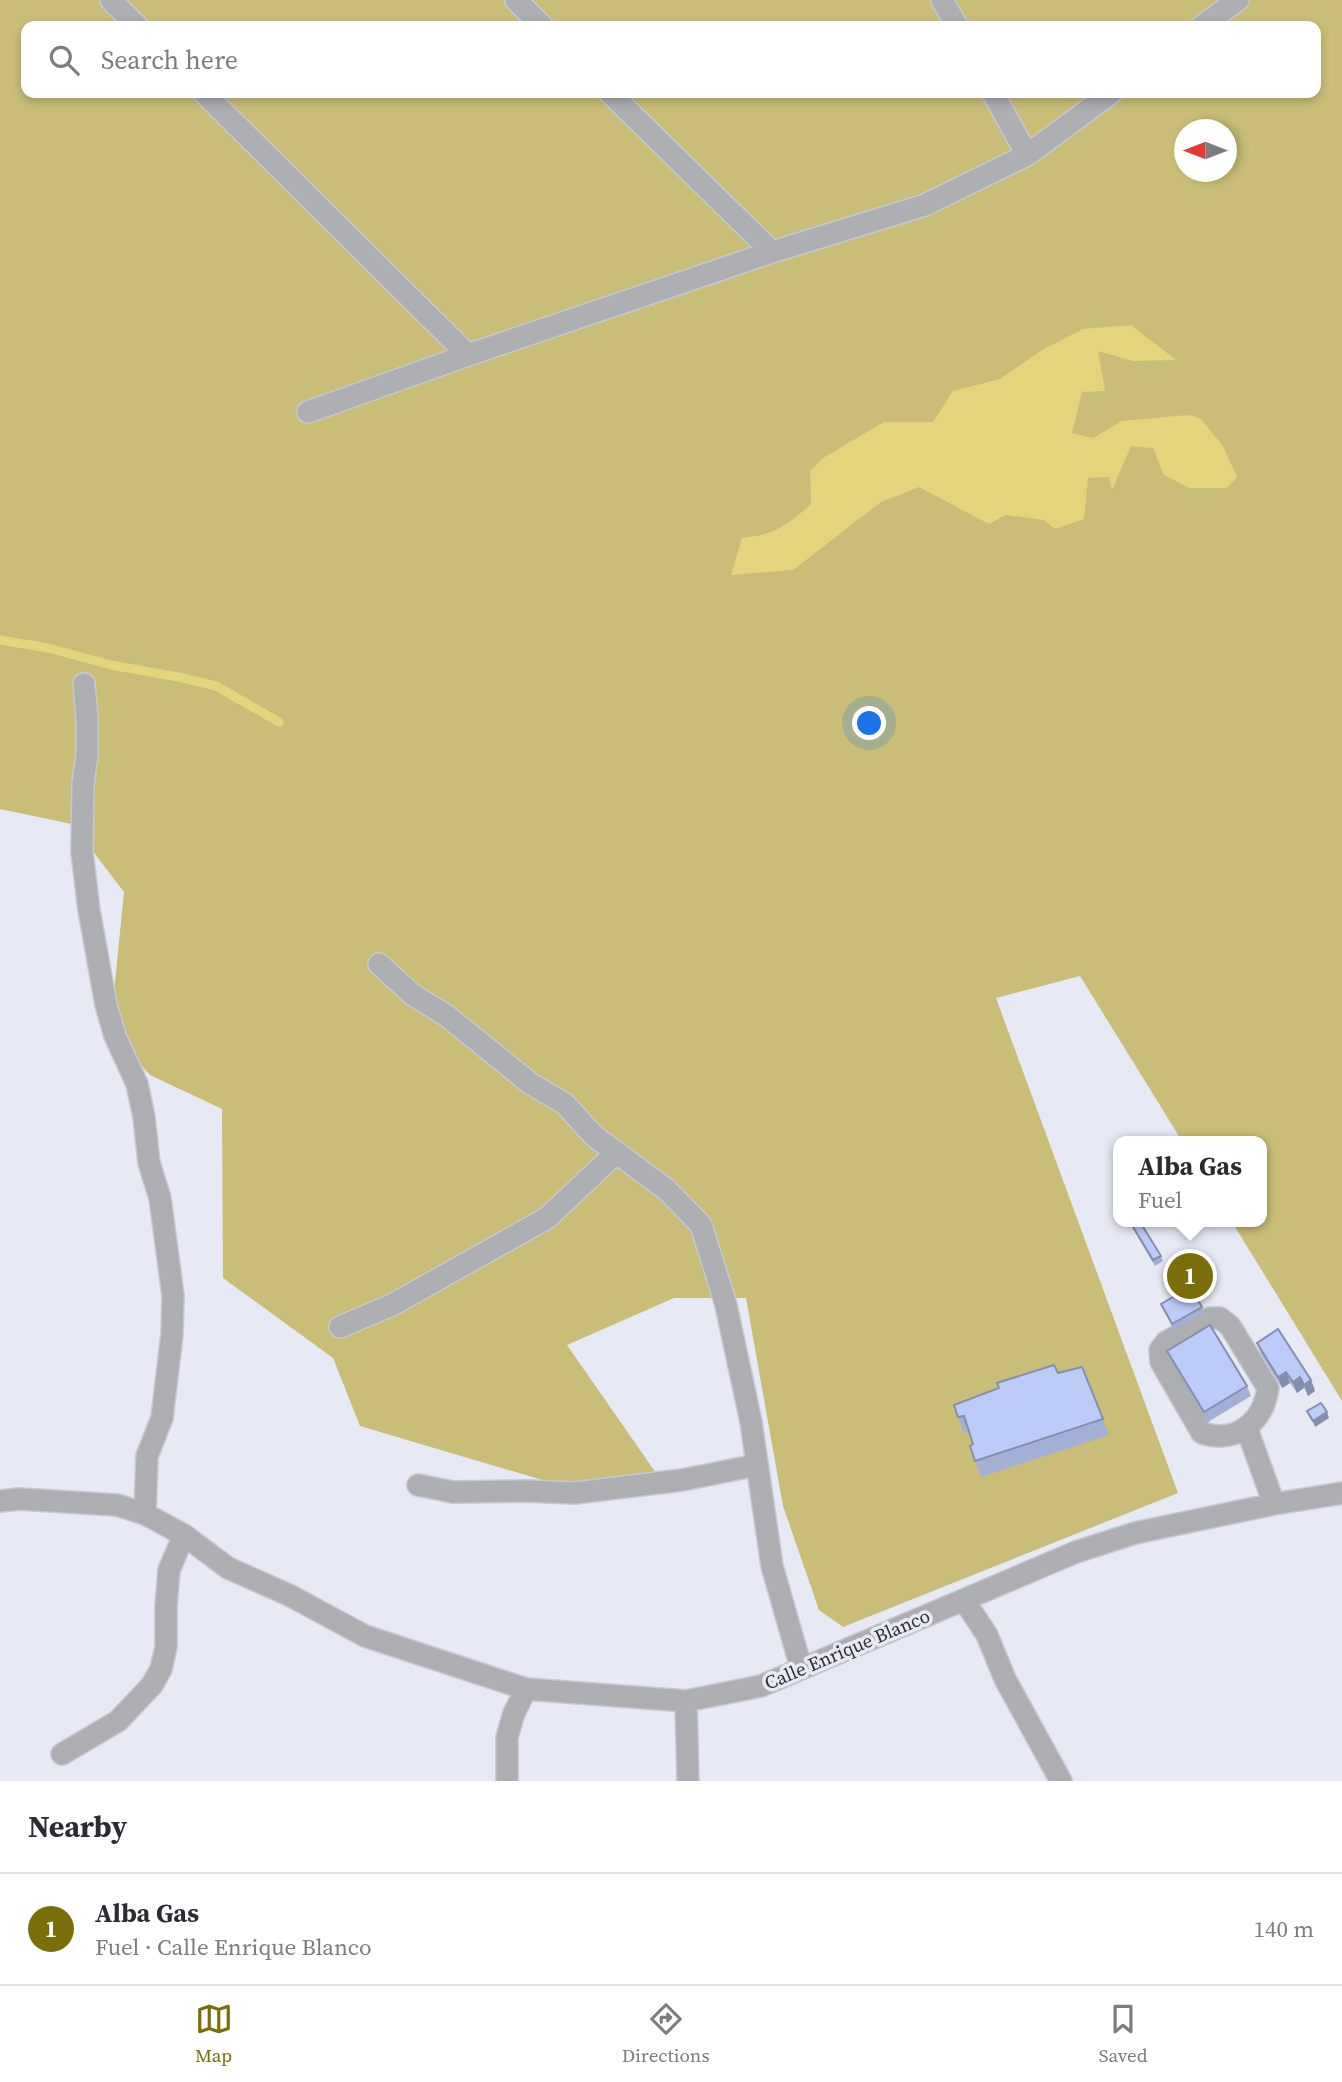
<!DOCTYPE html>
<html lang="en">
<head>
<meta charset="utf-8">
<style>
  :root { --surface:#fff; --page:#f2f2f3; --text:#2b2b33; --muted:#7c7c81; --line:#e1e1e2; --accent:#7b6d07 }
  body { margin:0; font-family:"Source Serif 4",serif; background:var(--page); color:var(--text) }
  .compass { position:absolute; left:1174px; top:119px; width:63px; height:63px; border-radius:50%; background:var(--surface); box-shadow:0 4px 10px #0003; rotate:270deg }
  .you { position:absolute; left:870px; top:724px; width:24px; height:24px; margin:-18px; border:5px solid #fff; border-radius:50%; background:#1a73e8; box-shadow:0 0 0 10px #1a73e833 }
  .badge { display:grid; place-items:center; width:46px; height:46px; border-radius:50%; background:var(--accent); color:#fff; font-size:23px; font-weight:700 }
  .pin { position:absolute; translate:-50% -50%; border:4px solid #fff; box-shadow:0 2px 7px #0006 }
  .popup { position:absolute; left:1113px; top:1136px; width:154px; height:91px; box-sizing:border-box; display:grid; place-content:center; border-radius:14px; background:var(--surface); filter:drop-shadow(0 2px 5px #0005); font-size:23px; white-space:nowrap; color:var(--muted) }
  .popup b { font-size:26px; color:var(--text) }
  .popup::after { content:''; position:absolute; left:50%; top:100%; margin-left:-14px; border:14px solid transparent; border-top-color:var(--surface) }
  .list { margin:0; padding:0; list-style:none }
  h2 { display:flex; justify-content:space-between; align-items:center; height:91px; margin:0; padding:0 28px; font-size:30px }
  h2 small { font-size:23px; font-weight:400; color:var(--muted) }
  .list li { display:grid; grid-template-columns:46px 1fr auto; gap:21px; align-items:center; box-sizing:border-box; height:112px; padding:0 28px; border-top:2px solid var(--line) }
  .list b { display:block; font-size:26px; white-space:nowrap }
  .list p { margin:0; font-size:23px; white-space:nowrap; color:var(--muted) }
  .list em { font-size:23px; font-style:normal; color:var(--muted) }
  .icon { flex:none; width:38px; height:38px; fill:none; stroke:currentColor; stroke-width:2; stroke-linecap:round; stroke-linejoin:round }
  .map { position:relative; flex:none; width:1342px; height:1781px; overflow:hidden }
  .search { position:absolute; background:var(--surface); box-shadow:0 4px 10px #0003; left:21px; right:21px; top:21px; height:77px; display:flex; align-items:center; gap:18px; box-sizing:border-box; padding:0 24px; border-radius:14px; color:var(--muted); font-size:26px }
  .sheet { height:203px; background:var(--surface) }
  nav { display:flex; justify-content:space-around; align-items:center; box-sizing:border-box; height:98px; border-top:2px solid var(--line); background:var(--surface); font-size:19px; color:var(--muted) }
  nav a { display:grid; justify-items:center; gap:4px }
  nav .on { color:var(--accent) }
  .map>svg:first-child { display:block }
  .green { fill:#c9bd78; fill-rule:evenodd }
  .water { fill:#e4d57d }
  .lines { fill:none; stroke-linecap:round; stroke-linejoin:round }
  .stream { stroke:#e4d57d; stroke-width:9 }
  .minor-casing { stroke:#c6c8d2; stroke-width:24 }
  .minor { stroke:#acaeb2; stroke-width:21 }
  .wall { fill:#a3afd6 }
  .shaded-wall { fill:#848eae }
  .building { fill:#bdcbf9; stroke:#848eae; stroke-width:2 }
  .labels { text-anchor:middle; stroke-width:7; stroke-linejoin:round; paint-order:stroke }
  .street-label { font-size:19px; fill:#2d2f33; stroke:#e7eaf5 }
</style>
</head>
<body>
<div class="map">
<svg width="1342" height="1781" viewBox="0 0 1342 1781">
  <rect width="100%" height="100%" fill="#e7eaf5"/>
  <!-- green -->
  <path class="green" d="M0 0H1342V1401L1232 1222H1262V1141H1182L1080 976 996 998 1178 1493 843 1627 819 1610 783 1506 746 1298H674L567 1345 665 1486 583 1492 360 1426 333 1358 223 1278 222 1109 150 1075 110 1032 124 892 72 824 0 809ZM26 26H1316V93H26ZM1184 130H1226V172H1184Z"/>
  <!-- water -->
  <path class="water" d="M1131 325 1176 360 1133 361 1098 351 1105 391 1082 392 1072 433 1093 438 1122 421 1188 415 1201 419 1223 446 1237 477 1227 488H1189L1164 475 1153 448 1131 446 1112 490 1109 477 1088 478 1084 519 1055 529 1044 520 1006 515 989 524 919 487 881 502 793 570 731 575 742 538C773 536 789 524 811 504L810 471 823 458 884 422H933L953 391 1000 379 1042 350 1083 329Z"/>
  <g class="lines">
    <!-- stream -->
    <path class="stream" d="M0 640 48 648 111 665 178 677 216 686 279 722"/>
    <defs>
      <path id="minor" d="M111 0 137 26
        M516 0 542 26
        M942 0 957 26
        M1202 26 1238 0
        M204 93 468 355
        M610 93 772 252
        M993 93 1027 155
        M308 412 468 355 772 252 925 205 1027 155 1111 93
        M84 684 87 719V755L83 784 82 852 89 910 106 1005 115 1036 137 1084 144 1117 149 1163 160 1198 173 1296 172 1334 162 1418 147 1456 145 1514
        M379 964 413 995 447 1016 531 1084 565 1104 594 1136 667 1190 701 1225 726 1305 751 1422 772 1566 798 1657 806 1667
        M1210 1318H1220L1230 1326 1268 1388C1263 1422 1237 1444 1202 1433L1161 1362 1160 1350 1166 1342Z
        M340 1327 392 1305 547 1218 617 1152
        M1247 1429 1274 1504
        M418 1485 453 1492 526 1491 575 1493 682 1480 757 1465
        M0 1501 19 1499 117 1505 145 1514 184 1535 228 1568 289 1595 365 1636 526 1689 686 1701 761 1686 1076 1552 1135 1533 1274 1504 1342 1493
        M964 1600 987 1635 1005 1679 1061 1781
        M686 1701 688 1781
        M62 1754 118 1721 152 1685 161 1669 166 1647V1606L169 1570 184 1535
        M507 1781V1737L514 1713 526 1689"/>
    </defs>
    <!-- minor casing -->
    <use href="#minor" class="minor-casing"/>
    <!-- minor -->
    <use href="#minor" class="minor"/>
  </g>
  <!-- wall -->
  <path class="wall" d="M1129 1222H1140L1161 1256 1163 1261 1155 1266Z
    M1161 1304 1202 1307 1204 1313 1174 1330Z
    M1257 1343 1311 1380 1315 1391 1308 1396 1304 1388 1297 1393 1290 1383 1282 1388 1261 1354Z
    M1167 1351 1247 1386 1251 1396 1208 1422 1171 1361Z
    M1058 1373 1103 1419 1109 1435 981 1477 970 1446 973 1444 969 1432 964 1433 954 1405Z"/>
  <!-- shaded-wall -->
  <path class="shaded-wall" d="M1286 1372 1290 1383 1282 1388 1278 1377Z
    M1300 1377 1304 1388 1297 1393 1293 1382Z
    M1311 1380 1315 1391 1308 1396 1304 1385Z
    M1327 1412 1329 1418 1315 1427 1313 1421Z"/>
  <!-- building -->
  <path class="building" d="M1130 1222H1140L1161 1256 1153 1260Z
    M1190 1287 1202 1307 1172 1324 1161 1304Z
    M1210 1325 1247 1386 1204 1412 1167 1351Z
    M1278 1329 1311 1380 1304 1385 1300 1377 1293 1382 1286 1372 1278 1377 1257 1343Z
    M1054 1365 1058 1373 1082 1367 1103 1419 975 1461 970 1446 973 1444 964 1416 958 1417 954 1405 999 1388 997 1383Z
    M1321 1403 1327 1412 1313 1421 1307 1411Z"/>
  <g class="labels">
    <!-- street labels -->
    <g class="street-label">
      <text transform="translate(847 1649) rotate(-23)" y="7">Calle Enrique Blanco</text>
    </g>
  </g>
</svg>
<svg class="compass" viewBox="-18 -18 36 36"><path d="M0-13l5 13h-10z" fill="#e53935"/><path d="M0 13l5-13h-10z" fill="#7c7c81"/></svg>
<div class="you"></div>
<div class="pin badge" style="left:1190px;top:1276px">1</div>
<div class="popup"><b>Alba Gas</b>Fuel</div>
<div class="search"><svg class="icon" aria-label="search" viewBox="0 0 24 24"><circle cx="10" cy="10" r="6"/><path d="M15 15l6 6"/></svg>Search here</div>
</div>
<section class="sheet">
<h2>Nearby<small></small></h2>
<ul class="list">
<li><span class="badge">1</span><div><b>Alba Gas</b><p>Fuel · Calle Enrique Blanco</p></div><em>140 m</em></li>
</ul>
</section>
<nav>
<a class="on"><svg class="icon" aria-label="map" viewBox="0 0 24 24"><path d="M3 6l6-2 6 2 6-2v14l-6 2-6-2-6 2zM9 4v14M15 6v14"/></svg>Map</a>
<a><svg class="icon" aria-label="directions" viewBox="0 0 24 24"><path d="M12 3l9 9-9 9-9-9zM9 14v-3h6M13 9l2 2-2 2"/></svg>Directions</a>
<a><svg class="icon" aria-label="saved" viewBox="0 0 24 24"><path d="M7 4h10v16l-5-4-5 4z"/></svg>Saved</a>
</nav>
</body>
</html>
